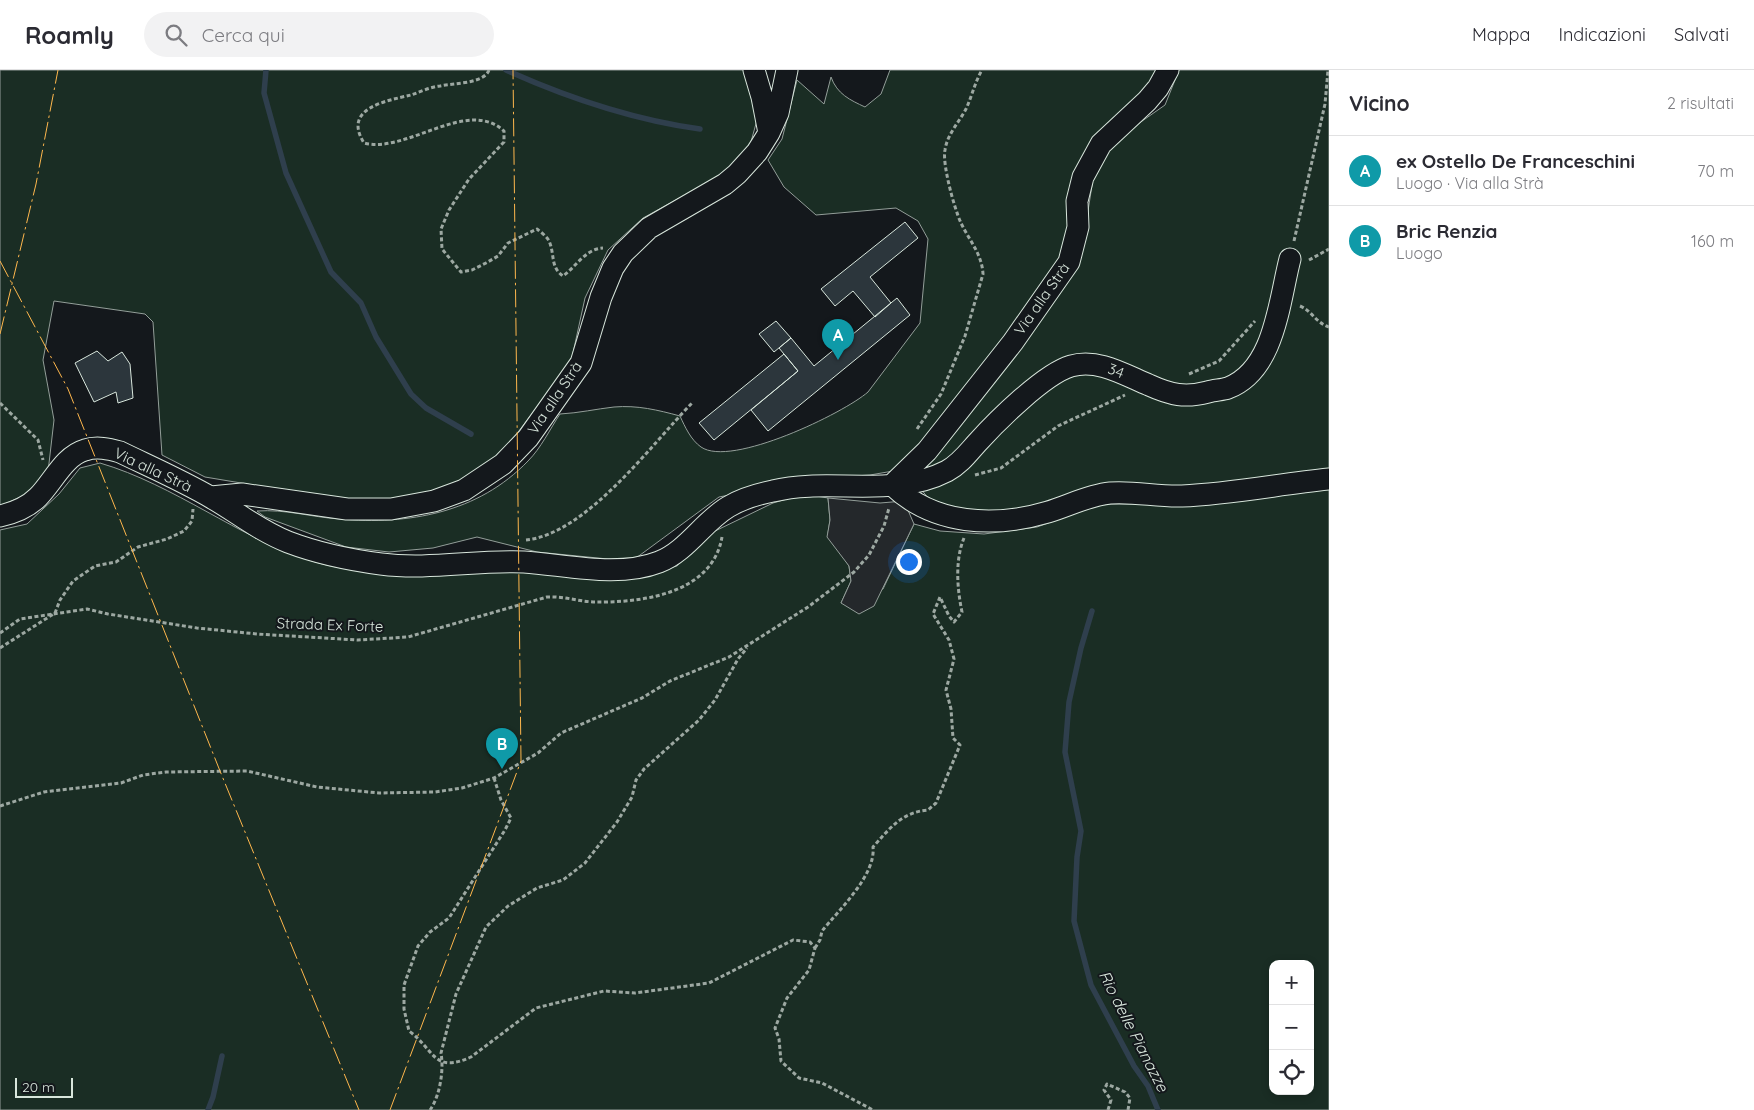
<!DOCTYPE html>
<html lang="it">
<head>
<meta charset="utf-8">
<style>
  :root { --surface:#fff; --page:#f2f2f3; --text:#2b2b33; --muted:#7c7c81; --line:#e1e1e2; --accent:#7c3aed }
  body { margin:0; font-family:Quicksand,sans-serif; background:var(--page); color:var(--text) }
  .controls { position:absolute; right:15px; bottom:15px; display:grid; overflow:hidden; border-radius:10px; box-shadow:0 2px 8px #0003 }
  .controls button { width:45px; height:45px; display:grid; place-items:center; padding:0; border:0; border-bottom:1px solid var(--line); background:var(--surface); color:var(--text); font:25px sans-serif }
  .scale { position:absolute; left:15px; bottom:12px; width:58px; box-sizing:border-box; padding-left:5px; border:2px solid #d8e6dc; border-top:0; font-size:14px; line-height:18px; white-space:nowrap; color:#d8e6dc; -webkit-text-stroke:4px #14181c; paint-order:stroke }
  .you { position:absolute; left:908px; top:491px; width:18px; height:18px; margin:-12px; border:4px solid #fff; border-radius:50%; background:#1a73e8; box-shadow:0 0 0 8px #1a73e833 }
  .badge { display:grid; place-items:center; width:32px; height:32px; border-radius:50%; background:var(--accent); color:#fff; font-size:16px; font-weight:700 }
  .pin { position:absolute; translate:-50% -41px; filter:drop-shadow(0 1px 2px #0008) }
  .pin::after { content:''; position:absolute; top:26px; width:18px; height:15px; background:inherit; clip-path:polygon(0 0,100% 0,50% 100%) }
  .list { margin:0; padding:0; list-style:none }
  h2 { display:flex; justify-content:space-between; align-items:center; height:65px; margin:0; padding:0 20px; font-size:21px }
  h2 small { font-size:16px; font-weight:400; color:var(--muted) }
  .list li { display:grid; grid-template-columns:32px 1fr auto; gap:15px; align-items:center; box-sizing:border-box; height:70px; padding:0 20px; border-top:1px solid var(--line) }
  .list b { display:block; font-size:19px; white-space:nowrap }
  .list p { margin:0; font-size:16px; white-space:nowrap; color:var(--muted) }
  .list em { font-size:16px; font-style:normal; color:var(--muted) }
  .icon { flex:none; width:28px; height:28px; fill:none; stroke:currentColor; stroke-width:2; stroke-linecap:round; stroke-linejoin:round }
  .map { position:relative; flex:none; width:1329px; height:1040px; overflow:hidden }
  header { display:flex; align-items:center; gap:30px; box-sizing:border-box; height:70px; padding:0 25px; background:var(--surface); border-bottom:1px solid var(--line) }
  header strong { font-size:24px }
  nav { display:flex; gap:28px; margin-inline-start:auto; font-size:18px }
  .search { width:350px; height:45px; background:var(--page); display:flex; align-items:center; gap:12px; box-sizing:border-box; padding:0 18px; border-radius:28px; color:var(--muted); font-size:19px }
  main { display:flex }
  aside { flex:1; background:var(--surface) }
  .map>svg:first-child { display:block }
  .green { fill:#1a2d24; stroke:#939e99; fill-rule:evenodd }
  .parking { fill:#24282b; stroke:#939e99 }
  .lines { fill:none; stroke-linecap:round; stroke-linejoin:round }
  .stream { stroke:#2f3f4d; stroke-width:5.5 }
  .building { fill:#2c363c; stroke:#d8e6dc }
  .minor-casing { stroke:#d8e6dc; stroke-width:23 }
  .path { stroke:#9da8a2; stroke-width:3; stroke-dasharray:4 2.5; stroke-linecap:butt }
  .minor { stroke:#14181c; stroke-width:21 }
  .power { stroke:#ffb74d; stroke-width:1; stroke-dasharray:18 4 2.5 4; stroke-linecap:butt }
  .labels { text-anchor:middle; stroke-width:4; stroke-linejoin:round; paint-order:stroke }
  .street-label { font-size:15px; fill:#d8e6dc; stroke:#14181c }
  .water-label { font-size:16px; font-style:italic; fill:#d8e6dc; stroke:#14181c }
</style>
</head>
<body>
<header>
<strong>Roamly</strong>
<div class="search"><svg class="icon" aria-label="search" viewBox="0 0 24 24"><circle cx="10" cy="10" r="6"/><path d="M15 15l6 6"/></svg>Cerca qui</div>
<nav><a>Mappa</a><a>Indicazioni</a><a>Salvati</a></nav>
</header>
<main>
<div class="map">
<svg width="1329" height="1040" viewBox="0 0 1329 1040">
  <rect width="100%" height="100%" fill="#14181c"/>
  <!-- green -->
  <path class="green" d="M0 0H744L757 50 749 79 729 101 643 148 608 180 585 228 571 292 500 386 455 415 398 430 331 428 205 407 162 385 153 252 145 244 54 231 43 290 54 350 48 402 34 421 0 436Z
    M890 0H1161L1153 14 1096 68 1064 189 1008 268 899 400 870 405 819 408 719 427 636 488 608 489 537 482 477 467 433 478 389 482 346 477 265 447 257 441C285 439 311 447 339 449 409 455 478 443 528 391 541 378 550 359 560 344 579 343 596 339 614 337 637 335 658 340 680 346 685 357 691 370 701 377 731 398 844 343 868 322L920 253 928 169 918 151 896 138 816 145 784 117 768 90 782 69 797 10 824 34 831 7C837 24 850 30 865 37L881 24Z
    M1179 0H1329V401L1022 443 954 441 929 429 920 418 925 398 956 361 1085 160 1093 109 1106 83 1125 63 1165 35Z
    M100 393C175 415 237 467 312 491 368 509 427 499 485 499 540 499 596 501 651 502L677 496 713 462 773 433 804 424 828 428 830 450 828 463 849 496 851 511 841 533 883 519 914 454 940 461 984 464 1037 457 1101 434H1135L1329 417V1040H0V460L27 454 59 424 80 398ZM1273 894H1310V1021H1273Z"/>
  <!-- parking -->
  <path class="parking" d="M828 428 880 433 904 431 914 454 874 536 859 544 841 533 851 511 849 496 827 467 830 450Z"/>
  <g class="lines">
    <!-- stream -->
    <path class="stream" d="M266 0 264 23 286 103 331 202 361 233 376 267 411 324 426 338 471 364
      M506 0C566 27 635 50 700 59
      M1092 541 1081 578 1069 632 1065 682 1081 761 1077 787 1074 851 1091 915 1134 996 1148 1016 1158 1040
      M208 1040 213 1027 222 986"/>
  </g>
  <!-- building -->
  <path class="building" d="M905 152 918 168 870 207 891 233 875 247 853 221 835 236 821 219Z
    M897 228 910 245 768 361 751 340 798 301 779 278 791 268 814 296Z
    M776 251 791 268 774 282 759 264Z
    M97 281 108 291 122 282 130 294 133 328 118 333 116 322 94 332 75 293Z
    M784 284 798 301 714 370 699 353Z"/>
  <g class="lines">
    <defs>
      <path id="minor" d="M769 63 778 43 787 0
        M892 415 927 381 1013 272 1069 192 1078 157 1077 131 1083 107 1101 74 1147 31 1158 18 1168 0
        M892 415C934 455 994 458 1048 442 1068 436 1089 425 1110 423 1134 421 1158 427 1182 426 1231 424 1280 414 1329 409
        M211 427 242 424 347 439H391L434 431 464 420 503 394 528 368 581 293 601 227 613 198 623 183 649 158 725 114 737 104 757 82 769 63 762 27 754 0
        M0 446C14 443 28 437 38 427 53 412 64 386 85 380 97 376 109 379 120 382 151 397 183 411 212 428 238 443 260 461 288 472 317 483 350 490 381 494 429 500 476 490 524 492 567 495 618 508 659 492 687 481 703 452 728 437 741 429 758 424 773 421 829 407 893 429 947 401 960 394 968 383 977 373 997 351 1044 304 1071 296 1098 288 1125 305 1149 315 1171 325 1185 328 1208 322 1214 320 1222 320 1228 318 1275 300 1279 231 1290 189"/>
    </defs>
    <!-- minor casing -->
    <use href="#minor" class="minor-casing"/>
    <!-- path -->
    <path class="path" d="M489 0C484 14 453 13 440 16 430 17 420 22 411 25 386 31 342 38 364 73 407 84 467 27 504 61V72L469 109 449 140 441 159 442 179 461 202 472 200 486 193 498 186 508 173 537 159C541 162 547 167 549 171 555 184 550 197 563 206 576 197 585 179 603 178
      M1294 171 1325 34 1328 0
      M1309 190 1329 179
      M1300 236C1312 241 1316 253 1329 257
      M1189 304 1219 291 1255 251
      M0 333 38 370 43 390
      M917 359 941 324 965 266 983 204C982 184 969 170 961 153 954 138 942 93 945 80 947 65 959 52 966 39 972 26 975 12 982 0
      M975 405 1001 398 1058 356 1125 325
      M526 470C586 464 651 375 692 333
      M0 563 20 549 87 539 108 544 197 558 257 564 358 570 408 567 547 527C563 526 577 531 593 532 639 533 712 525 722 467
      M0 578 55 543 60 530 73 511 95 496 116 492 138 477 167 469 184 461 192 451 193 439
      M494 708 501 730 511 748 505 760 449 848 430 862 418 876 404 915V939L409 961C435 980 433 1004 471 987L536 938 604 921 635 923 709 913 793 870 810 872 815 878 809 900 787 928 775 958 779 969 781 991 799 1008 822 1013 873 1040
      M0 736 44 722 121 713 143 705 166 702 247 701 317 717 379 723 435 722 462 718 494 708 538 683 561 663 642 628 670 611 729 587 808 537 854 502 869 485 884 456 889 438
      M815 878 820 870 822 861C839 840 876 805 873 777 890 758 902 742 928 740L936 733 960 675 953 668 951 639 946 620 954 589 949 570 933 544 940 527 949 546 954 552 962 542C957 518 955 490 964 468
      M430 1040C440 1026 444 1000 441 983L456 924 486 857 508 836 537 818 563 810 585 793 617 752 632 727 636 710 644 699 699 650 715 630 738 589 747 578
      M1108 1040 1111 1030 1104 1020 1107 1014 1125 1022 1130 1028 1128 1040"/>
    <!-- minor -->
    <use href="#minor" class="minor"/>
    <!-- power -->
    <path class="power" d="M0 191 68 319 220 701 359 1040
      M0 264 36 114 58 0
      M390 1040 521 691 513 0"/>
  </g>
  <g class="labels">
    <!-- street labels -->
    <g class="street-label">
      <text transform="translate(1042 229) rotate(-55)" y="5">Via alla Strà</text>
      <text transform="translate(1116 301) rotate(21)" y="5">34</text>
      <text transform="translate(555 328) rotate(-56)" y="5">Via alla Strà</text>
      <text transform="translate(153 400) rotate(25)" y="5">Via alla Strà</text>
      <text transform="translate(330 555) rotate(2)" y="5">Strada Ex Forte</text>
    </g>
    <!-- water labels -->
    <g class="water-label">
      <text transform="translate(1134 961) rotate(63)" y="6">Rio delle Pianazze</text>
    </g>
  </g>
</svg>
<div class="controls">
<button>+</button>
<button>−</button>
<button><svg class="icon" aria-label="locate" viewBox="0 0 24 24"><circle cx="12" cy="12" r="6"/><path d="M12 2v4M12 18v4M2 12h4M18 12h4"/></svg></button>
</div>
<div class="scale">20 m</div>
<div class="you"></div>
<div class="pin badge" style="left:838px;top:290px;background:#0f9aa8">A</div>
<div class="pin badge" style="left:502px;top:699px;background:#0f9aa8">B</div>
</div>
<aside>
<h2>Vicino<small>2 risultati</small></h2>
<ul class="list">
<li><span class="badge" style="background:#0f9aa8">A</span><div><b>ex Ostello De Franceschini</b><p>Luogo · Via alla Strà</p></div><em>70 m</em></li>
<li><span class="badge" style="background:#0f9aa8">B</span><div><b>Bric Renzia</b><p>Luogo</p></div><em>160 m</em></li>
</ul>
</aside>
</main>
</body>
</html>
